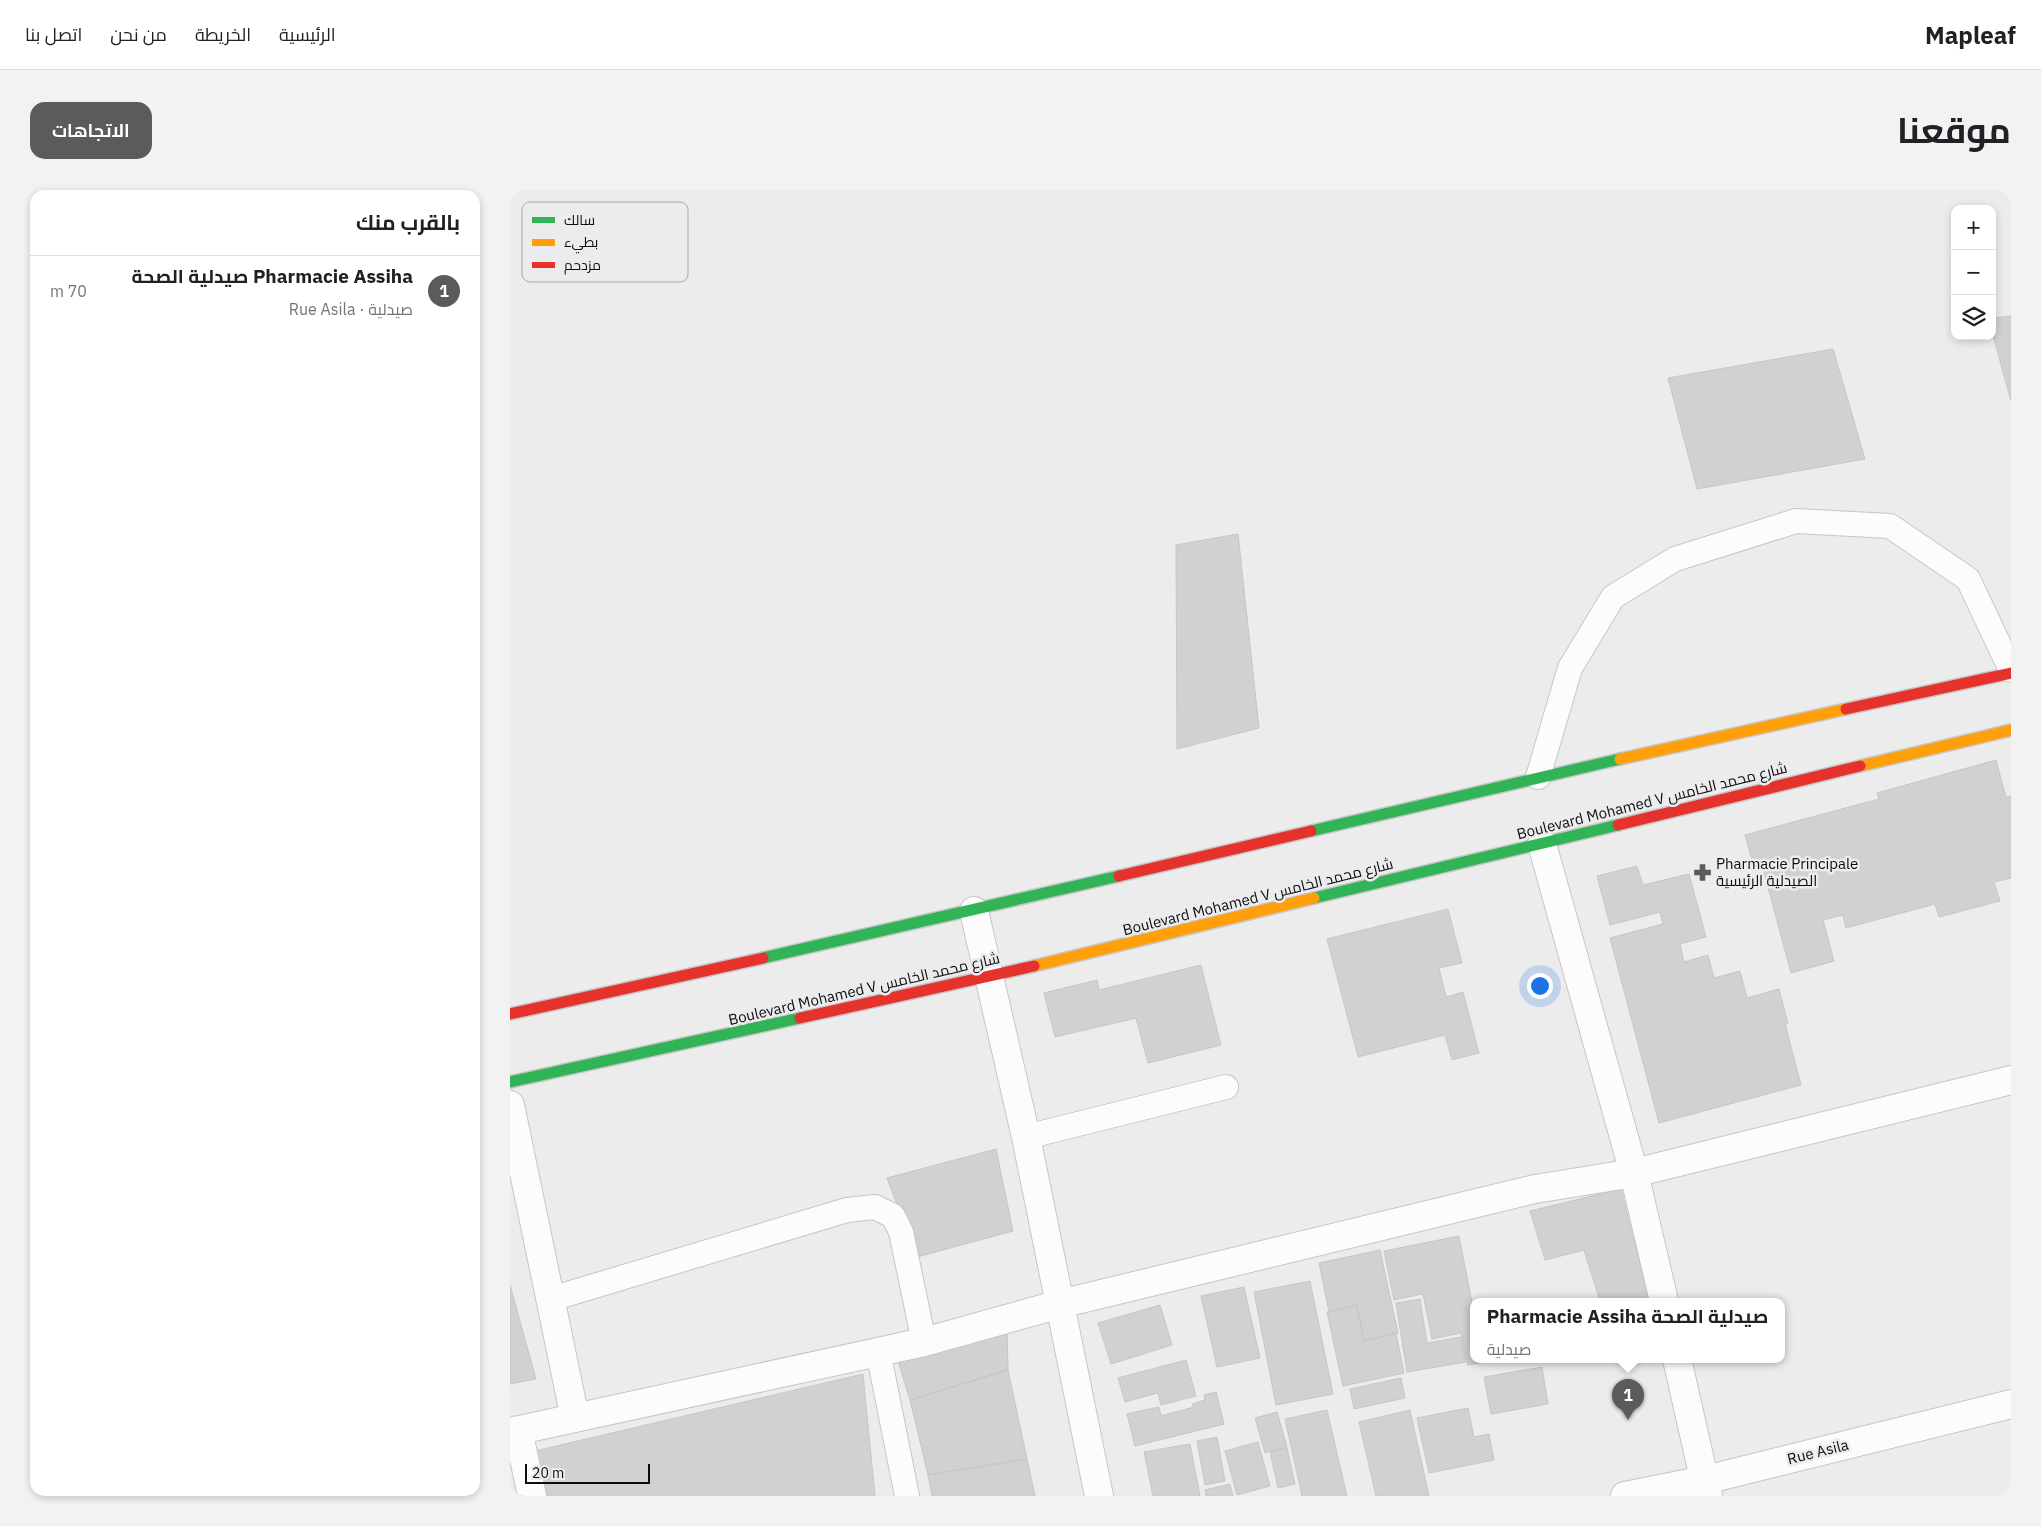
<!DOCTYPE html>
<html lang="ar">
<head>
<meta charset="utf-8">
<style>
  :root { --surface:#fff; --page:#f2f2f2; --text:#202124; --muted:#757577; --line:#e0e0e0; --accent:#5b5b5c }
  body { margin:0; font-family:"IBM Plex Sans",Cairo,sans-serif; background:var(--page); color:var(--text); direction:rtl }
  .controls { position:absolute; right:15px; top:15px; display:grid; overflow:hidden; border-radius:10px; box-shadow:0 2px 8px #0003 }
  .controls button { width:45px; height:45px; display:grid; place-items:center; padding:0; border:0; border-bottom:1px solid var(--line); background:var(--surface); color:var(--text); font:25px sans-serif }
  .scale { position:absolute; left:15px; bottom:12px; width:125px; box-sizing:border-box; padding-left:5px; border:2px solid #0d0d0e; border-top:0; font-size:14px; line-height:18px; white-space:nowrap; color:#0d0d0e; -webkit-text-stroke:4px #ecebee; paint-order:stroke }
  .you { position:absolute; left:1029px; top:795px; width:18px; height:18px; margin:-12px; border:4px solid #fff; border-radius:50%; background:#1a73e8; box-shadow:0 0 0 8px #1a73e833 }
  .badge { display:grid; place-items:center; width:32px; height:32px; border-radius:50%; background:var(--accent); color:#fff; font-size:16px; font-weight:700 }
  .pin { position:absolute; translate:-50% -41px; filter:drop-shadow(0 1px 2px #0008) }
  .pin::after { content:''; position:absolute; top:26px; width:18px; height:15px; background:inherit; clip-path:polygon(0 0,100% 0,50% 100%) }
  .popup { position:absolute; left:960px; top:1108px; width:315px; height:65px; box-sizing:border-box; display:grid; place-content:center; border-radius:10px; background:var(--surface); filter:drop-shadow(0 1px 4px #0005); font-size:16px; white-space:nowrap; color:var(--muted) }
  .popup b { font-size:19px; color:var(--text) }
  .popup::after { content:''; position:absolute; left:50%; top:100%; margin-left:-10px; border:10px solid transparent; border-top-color:var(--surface) }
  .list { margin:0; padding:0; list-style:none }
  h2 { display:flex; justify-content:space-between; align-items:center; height:65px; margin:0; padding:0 20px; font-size:21px }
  h2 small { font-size:16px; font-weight:400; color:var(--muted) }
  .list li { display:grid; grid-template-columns:32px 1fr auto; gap:15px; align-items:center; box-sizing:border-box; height:70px; padding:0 20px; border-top:1px solid var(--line) }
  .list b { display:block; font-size:19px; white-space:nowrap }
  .list p { margin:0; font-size:16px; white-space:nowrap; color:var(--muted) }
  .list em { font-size:16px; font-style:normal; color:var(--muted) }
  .icon { flex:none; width:28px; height:28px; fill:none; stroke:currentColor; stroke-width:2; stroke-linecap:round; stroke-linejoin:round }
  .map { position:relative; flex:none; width:1501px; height:1306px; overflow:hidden; direction:ltr; border-radius:15px }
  header { display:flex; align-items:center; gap:30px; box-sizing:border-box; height:70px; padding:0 25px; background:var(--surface); border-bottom:1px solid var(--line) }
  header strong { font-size:24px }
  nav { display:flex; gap:28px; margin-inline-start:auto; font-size:18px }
  .intro { display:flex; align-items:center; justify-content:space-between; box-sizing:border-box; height:120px; padding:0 30px }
  h1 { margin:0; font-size:35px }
  .button { padding:12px 22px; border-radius:15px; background:var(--accent); color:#fff; font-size:18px; font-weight:700 }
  main { display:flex; gap:30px; padding:0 30px }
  aside { flex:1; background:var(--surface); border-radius:15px; box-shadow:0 2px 8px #0003 }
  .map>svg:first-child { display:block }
  .building { fill:#d1d1d2; stroke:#c7c6c6 }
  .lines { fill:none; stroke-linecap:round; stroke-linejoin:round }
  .lane-casing { stroke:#c6c6c7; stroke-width:26 }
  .street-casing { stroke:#c6c6c7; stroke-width:30 }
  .fast-casing { stroke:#c6c6c7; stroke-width:14 }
  .slow-casing { stroke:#c6c6c7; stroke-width:14 }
  .jam-casing { stroke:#c6c6c7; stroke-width:14 }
  .lane { stroke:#fcfcfc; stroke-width:24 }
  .street { stroke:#fcfcfc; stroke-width:28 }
  .fast { stroke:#30b455; stroke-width:11 }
  .slow { stroke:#ff9f0a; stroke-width:11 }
  .jam { stroke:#e5322d; stroke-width:11 }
  .labels { text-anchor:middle; stroke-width:5; stroke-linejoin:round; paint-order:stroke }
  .street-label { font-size:15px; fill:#0d0d0e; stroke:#ecebee }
  .poi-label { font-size:15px; fill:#0d0d0e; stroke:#ecebee; text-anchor:start }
  .key { fill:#ecebee; stroke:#a9a8ab; stroke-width:1 }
  .key-label { font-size:14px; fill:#0d0d0e }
</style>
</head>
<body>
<header>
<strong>Mapleaf</strong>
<nav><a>الرئيسية</a><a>الخريطة</a><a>من نحن</a><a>اتصل بنا</a></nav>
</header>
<div class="intro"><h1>موقعنا</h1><a class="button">الاتجاهات</a></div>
<main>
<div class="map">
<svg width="1501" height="1306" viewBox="0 0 1501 1306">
  <rect width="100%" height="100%" fill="#ececed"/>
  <!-- building -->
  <path class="building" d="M1501 126V211L1482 142V128Z
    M1323 159 1355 269 1187 299 1158 188Z
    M728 344 749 538 667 559 666 355Z
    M1486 570 1496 607 1501 606V688L1484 692 1490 711 1429 727 1425 714 1336 738 1333 725 1313 730 1324 771 1281 783 1252 675 1244 677 1235 645 1369 609 1367 603Z
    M1127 676 1133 695 1179 684 1196 747 1170 754 1174 772 1198 765 1204 788 1230 781 1237 808 1269 799 1278 834H1275L1291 895 1149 933 1100 748 1153 734 1150 722 1100 735 1087 686Z
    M938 719 952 773 929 778 936 807 953 802 969 863 942 870 935 845 848 867 817 749Z
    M691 775 711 855 638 873 626 828 545 847 534 803 587 790 589 800Z
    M486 959 503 1041 407 1067 377 988Z
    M1111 999 1139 1111H1090L1074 1060 1035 1070 1020 1021Z
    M949 1046 964 1123V1169H973L974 1172 958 1175 951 1143 922 1149 913 1104 884 1110 874 1061Z
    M870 1060 888 1143 854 1151 847 1115 819 1122 809 1073Z
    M800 1091 823 1204 766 1215 744 1102Z
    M0 1095 26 1189 0 1194Z
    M734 1097 750 1168 707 1177 691 1106Z
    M910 1109 917 1153 951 1147 956 1172 897 1182 886 1113Z
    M650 1115 662 1155 601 1174 588 1133Z
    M847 1115 854 1151 886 1143 894 1183 833 1196 817 1122Z
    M497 1141 498 1180 400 1210 388 1171Z
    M676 1170 686 1206 651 1215 648 1203 615 1212 608 1188Z
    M1032 1177 1038 1214 981 1224 974 1187Z
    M498 1180 517 1269 418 1285 400 1210Z
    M353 1184 365 1306H38L25 1261Z
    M891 1188 895 1208 844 1219 840 1199Z
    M706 1202 714 1234 625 1256 617 1224 649 1217 651 1226 684 1217 682 1214 695 1210 694 1205Z
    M958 1218 964 1247 979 1244 984 1270 919 1283 907 1228Z
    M817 1220 837 1306H792L775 1229Z
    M900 1220 919 1306H866L849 1232Z
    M767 1222 777 1257 755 1263 745 1228Z
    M707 1247 715 1291 695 1295 687 1251Z
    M748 1252 760 1296 727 1305 715 1261Z
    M680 1254 690 1306H643L634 1262Z
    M777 1258 785 1294 768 1298 760 1262Z
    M517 1269 525 1306H422L418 1285Z
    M720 1294 723 1306H696L695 1300Z"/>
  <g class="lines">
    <defs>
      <path id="lane" d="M1028 587 1060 478 1103 407 1165 369 1286 331 1380 336 1458 389 1501 480
        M516 947 716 897
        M41 1109 337 1020 365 1017 383 1026 391 1042 414 1152
        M368 1161 397 1306"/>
      <path id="street" d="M1032 654 1124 983 1154 1111
        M464 721 516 947 589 1306
        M0 915 65 1228
        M1167 1169 1198 1306
        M8 1240 22 1306
        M0 1242 414 1152 550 1114 1025 999 1124 983 1501 890
        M1115 1306 1195 1290 1501 1214"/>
      <path id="fast" d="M801 641 1110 569
        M804 708 1108 635
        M253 768 609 686
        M0 892 290 828"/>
      <path id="slow" d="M1110 569 1336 519
        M1350 576 1501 540
        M524 776 804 708"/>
      <path id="jam" d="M1336 519 1501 483
        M1108 635 1350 576
        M609 686 801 641
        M0 824 253 768
        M290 828 524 776"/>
    </defs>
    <!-- lane casing -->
    <use href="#lane" class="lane-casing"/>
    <!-- street casing -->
    <use href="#street" class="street-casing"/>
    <!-- fast casing -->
    <use href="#fast" class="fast-casing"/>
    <!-- slow casing -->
    <use href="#slow" class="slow-casing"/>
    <!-- jam casing -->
    <use href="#jam" class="jam-casing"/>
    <!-- lane -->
    <use href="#lane" class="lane"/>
    <!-- street -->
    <use href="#street" class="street"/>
    <!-- fast -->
    <use href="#fast" class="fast"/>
    <!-- slow -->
    <use href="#slow" class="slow"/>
    <!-- jam -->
    <use href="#jam" class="jam"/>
  </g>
  <!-- icons -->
  <defs>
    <symbol id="pharmacy-bare" viewBox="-9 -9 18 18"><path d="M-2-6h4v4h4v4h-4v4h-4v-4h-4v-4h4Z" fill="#5b5b5c" stroke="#ecebee" stroke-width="2.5" paint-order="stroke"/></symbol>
  </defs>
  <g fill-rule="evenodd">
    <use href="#pharmacy-bare" x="1180" y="670" width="25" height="25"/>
  </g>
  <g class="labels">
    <!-- street labels -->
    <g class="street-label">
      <text transform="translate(1142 611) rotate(-14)" y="5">Boulevard Mohamed V شارع محمد الخامس</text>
      <text transform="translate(748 707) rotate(-14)" y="5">Boulevard Mohamed V شارع محمد الخامس</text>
      <text transform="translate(354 799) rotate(-13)" y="5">Boulevard Mohamed V شارع محمد الخامس</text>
      <text transform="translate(1308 1262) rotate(-14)" y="5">Rue Asila</text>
    </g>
    <!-- poi labels -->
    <g class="poi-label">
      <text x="1206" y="679">Pharmacie Principale<tspan x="1206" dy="17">الصيدلية الرئيسية</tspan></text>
    </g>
  </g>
  <!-- legend -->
  <rect x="12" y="12" width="166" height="80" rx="8" class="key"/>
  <rect x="22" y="27" width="23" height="6" fill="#30b455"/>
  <rect x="22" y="49" width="23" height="7" fill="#ff9f0a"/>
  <rect x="22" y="72" width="23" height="6" fill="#e5322d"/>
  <g class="key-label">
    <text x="54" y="35">سالك</text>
    <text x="54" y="57">بطيء</text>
    <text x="54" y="80">مزدحم</text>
  </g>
</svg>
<div class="controls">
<button>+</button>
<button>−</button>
<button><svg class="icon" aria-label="layers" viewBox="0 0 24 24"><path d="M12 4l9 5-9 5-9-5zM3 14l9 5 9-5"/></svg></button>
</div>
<div class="scale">20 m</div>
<div class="you"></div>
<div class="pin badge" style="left:1118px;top:1230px">1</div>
<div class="popup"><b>Pharmacie Assiha صيدلية الصحة</b>صيدلية</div>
</div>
<aside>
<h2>بالقرب منك<small></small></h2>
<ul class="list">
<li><span class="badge">1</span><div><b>Pharmacie Assiha صيدلية الصحة</b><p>صيدلية · Rue Asila</p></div><em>70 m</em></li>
</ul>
</aside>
</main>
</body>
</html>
